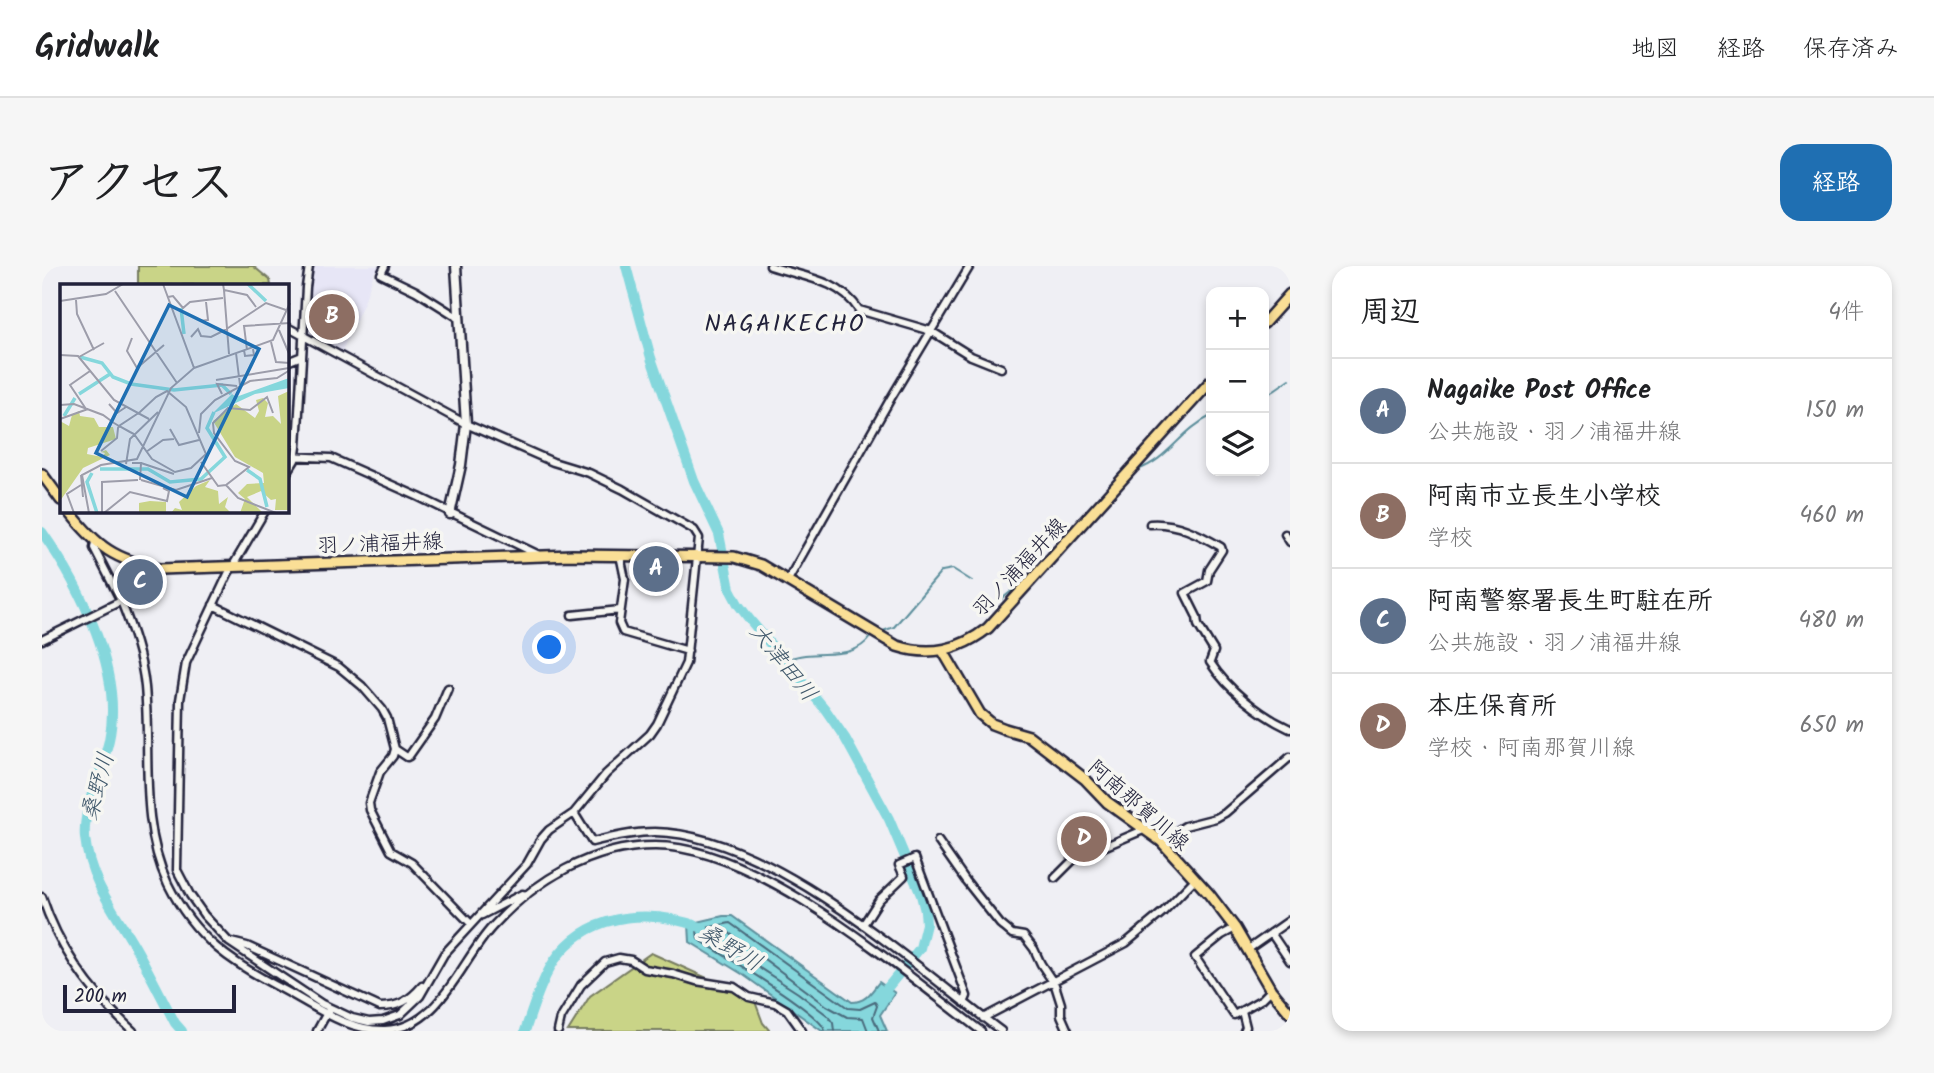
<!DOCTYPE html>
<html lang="ja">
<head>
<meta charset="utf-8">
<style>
  :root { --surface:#fff; --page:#f6f6f6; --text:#202124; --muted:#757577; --line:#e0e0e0; --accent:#1f6fb2 }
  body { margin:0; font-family:Kalam,"Klee One",sans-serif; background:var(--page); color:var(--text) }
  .controls { position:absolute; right:21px; top:21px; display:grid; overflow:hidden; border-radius:14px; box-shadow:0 4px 10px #0003 }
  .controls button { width:63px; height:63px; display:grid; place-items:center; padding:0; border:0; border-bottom:2px solid var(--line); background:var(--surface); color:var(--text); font:35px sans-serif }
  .scale { position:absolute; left:21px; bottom:18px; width:173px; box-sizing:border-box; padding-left:7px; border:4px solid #22223b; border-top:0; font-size:19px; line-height:24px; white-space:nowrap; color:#22223b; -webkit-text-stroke:5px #f6f6f2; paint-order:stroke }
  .you { position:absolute; left:508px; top:382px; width:24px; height:24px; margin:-18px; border:5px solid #fff; border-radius:50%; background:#1a73e8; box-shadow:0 0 0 10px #1a73e833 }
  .badge { display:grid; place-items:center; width:46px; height:46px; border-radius:50%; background:var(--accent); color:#fff; font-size:23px; font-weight:700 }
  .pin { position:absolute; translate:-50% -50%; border:4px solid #fff; box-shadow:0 2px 7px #0006 }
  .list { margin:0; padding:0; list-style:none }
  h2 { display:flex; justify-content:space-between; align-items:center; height:91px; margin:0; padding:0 28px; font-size:30px }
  h2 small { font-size:23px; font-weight:400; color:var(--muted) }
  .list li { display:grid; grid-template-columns:46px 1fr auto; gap:21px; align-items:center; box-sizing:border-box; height:105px; padding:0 28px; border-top:2px solid var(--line) }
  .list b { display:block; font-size:26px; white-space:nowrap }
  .list p { margin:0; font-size:23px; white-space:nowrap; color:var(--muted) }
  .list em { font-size:23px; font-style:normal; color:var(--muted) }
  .icon { flex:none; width:38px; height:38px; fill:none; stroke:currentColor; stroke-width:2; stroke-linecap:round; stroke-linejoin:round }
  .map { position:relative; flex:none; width:1248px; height:765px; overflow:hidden; border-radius:21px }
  header { display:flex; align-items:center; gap:42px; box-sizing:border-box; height:98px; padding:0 35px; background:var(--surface); border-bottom:2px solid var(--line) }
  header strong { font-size:33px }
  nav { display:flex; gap:38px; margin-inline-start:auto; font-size:24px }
  .intro { display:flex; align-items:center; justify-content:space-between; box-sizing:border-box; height:168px; padding:0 42px }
  h1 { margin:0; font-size:49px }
  .button { padding:18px 32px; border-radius:21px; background:var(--accent); color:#fff; font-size:24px; font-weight:700 }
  main { display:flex; gap:42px; padding:0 42px }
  aside { flex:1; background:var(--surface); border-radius:21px; box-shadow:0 4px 10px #0003 }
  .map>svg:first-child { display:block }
  .built { fill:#e7e6f6 }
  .green { fill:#c9d487; stroke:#767b61; stroke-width:2 }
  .water { fill:#85d7dc; stroke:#5d8f9c; stroke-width:2 }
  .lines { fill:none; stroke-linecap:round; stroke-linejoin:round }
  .shore { stroke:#4a6a7b; stroke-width:2 }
  .stream { stroke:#5d8f9c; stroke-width:2 }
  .river { stroke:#85d7dc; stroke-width:10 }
  .street-casing { stroke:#22223b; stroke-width:11 }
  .secondary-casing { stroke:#22223b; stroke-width:13 }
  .primary-casing { stroke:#22223b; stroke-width:14 }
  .street { stroke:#f6f6f2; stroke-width:6 }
  .secondary { stroke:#f6f6f2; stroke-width:8 }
  .primary { stroke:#fadf96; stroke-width:9 }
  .labels { text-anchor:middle; stroke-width:7; stroke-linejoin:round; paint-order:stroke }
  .street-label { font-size:21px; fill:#22223b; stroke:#f6f6f2 }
  .water-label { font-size:23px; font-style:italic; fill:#40586b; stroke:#f6f6f2 }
  .quarter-label { font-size:24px; letter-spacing:2px; fill:#22223b; stroke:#f6f6f2 }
  .inset-river { fill:none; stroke:#85d7dc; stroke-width:3.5 }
  .inset-road { fill:none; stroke:#9d9daa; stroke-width:2 }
  .view { fill:#1f6fb2; fill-opacity:0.15; stroke:#1f6fb2; stroke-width:3.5 }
  .inset-edge { fill:none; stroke:#22223b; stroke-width:3.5 }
</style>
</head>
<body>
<header>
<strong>Gridwalk</strong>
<nav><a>地図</a><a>経路</a><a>保存済み</a></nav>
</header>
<div class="intro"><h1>アクセス</h1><a class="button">経路</a></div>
<main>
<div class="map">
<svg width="1248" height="765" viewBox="0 0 1248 765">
  <rect width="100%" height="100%" fill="#efeff4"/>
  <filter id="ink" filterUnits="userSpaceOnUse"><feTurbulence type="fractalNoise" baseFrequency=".0143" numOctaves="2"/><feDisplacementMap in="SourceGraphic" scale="14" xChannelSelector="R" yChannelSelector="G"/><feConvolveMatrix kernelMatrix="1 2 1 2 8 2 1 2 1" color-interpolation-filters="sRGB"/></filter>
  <g filter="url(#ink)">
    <!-- built -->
    <path class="built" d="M270 0H341L338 7 333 4 322 36 299 87 265 69 262 65Z"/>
    <!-- green -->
    <path class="green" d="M96 0H211L228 14 229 19H96Z
      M609 687 712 733 721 757 728 765H526L548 730Z"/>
    <!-- water -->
    <path class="water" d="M681 650H690L810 736C824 736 829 726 837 716L853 727 838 749 845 765H780L700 708 648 676 647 658Z"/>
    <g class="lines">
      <!-- shore -->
      <path class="shore" d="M783 765C781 748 676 686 656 673L655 664 688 657 806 742 818 743 833 736 835 740 831 751 837 765
        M792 765 791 757 785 749 756 727 674 674 673 669 686 666 785 740 805 751 821 752 826 765"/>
      <!-- stream -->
      <path class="stream" d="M1222 131 1248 113
        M1095 204C1126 194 1139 164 1169 150
        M1075 210 1085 201
        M957 335 981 316 1019 274
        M841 365 852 361 900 305 911 303 930 315
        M741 394C748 392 756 390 763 389 787 386 813 393 829 370"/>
      <!-- river -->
      <path class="river" d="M584 0 609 92 652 215 677 268 688 323 696 338 708 354 783 443 803 472 847 553 879 629 883 645 884 658 878 682 837 732
        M0 266C38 320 82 406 67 474 61 502 40 543 43 572 48 617 75 648 96 686 109 710 121 734 133 757L140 765
        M483 765C491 741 502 706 518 687 553 645 613 643 661 662"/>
      <defs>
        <path id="street" d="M343 0 339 8 374 25 417 52
          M728 0C761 11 797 13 817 44L889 65 929 90 959 102
          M245 96 260 90
          M245 190 289 192 377 231 497 289
          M245 207 253 194 255 181 264 21 267 0
          M223 245 186 308 144 397 138 434 135 604 148 629 162 649 187 676 280 738 310 752 327 756 341 755 358 749 378 730 402 688 485 598 499 573 507 564 532 547 564 508 608 468 615 458 644 397 657 272 652 264 580 223 547 207 511 196 424 158 245 61
          M1108 258C1134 256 1157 268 1179 281L1180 284 1167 304 1165 315 1143 327 1155 351 1156 359 1172 385 1168 396C1186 424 1218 449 1248 463
          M1243 268 1248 276
          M578 289 583 313 577 357 581 366 646 385
          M746 314 849 132 928 0
          M79 335C90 363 100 391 103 421 109 486 97 557 126 618 153 673 190 697 242 724 274 741 305 765 343 764 398 762 418 696 450 661 492 615 549 580 613 580 717 580 858 704 939 765
          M171 339 297 401 320 420 340 443 345 452 353 483 351 490 338 506 327 537 328 544 349 585 370 597 429 658
          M530 349 578 344
          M0 374 79 335 52 282 53 276
          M353 483 365 491 367 490 393 453 406 422
          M532 547 550 576C570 571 591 566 613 566 728 568 870 698 959 765
          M896 575 924 615 958 658 970 668 982 670 992 683 999 698 1013 719 1019 738V749L1026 765
          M1119 575 1143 560 1174 552 1183 547 1248 491
          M1013 612 1031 594 1099 565 1101 562
          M0 631C17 683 51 729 91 765
          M440 649 480 628 485 629
          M821 659 837 634 862 610 857 599 873 592 925 730 922 737
          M1193 662 1180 669 1153 691 1192 749 1220 733 1229 724
          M1229 667 1248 695
          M189 676 205 680 338 741C357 741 368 734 380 720
          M1205 684 1248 654
          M1200 745 1204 761 1202 765
          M941 752 1084 677 1121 646 1153 613
          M275 765 286 745
          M516 765 519 752 539 719 563 696 577 692 589 694 603 703 631 708 654 715 692 721 707 731 733 737 745 744 760 765"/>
        <path id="secondary" d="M408 248 419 199 424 158 414 0"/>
        <path id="primary" d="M1222 57 1248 28
          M0 208 19 234
          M27 245C55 281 73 294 118 303L530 289 692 291 719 299 855 380C889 391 918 384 946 362L1169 115
          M901 385 938 448 950 458 963 463 987 470 1043 513 1065 536 1119 575 1167 628 1193 662 1229 724 1248 747"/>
      </defs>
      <!-- street casing -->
      <use href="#street" class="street-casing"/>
      <!-- secondary casing -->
      <use href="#secondary" class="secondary-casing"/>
      <!-- primary casing -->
      <use href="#primary" class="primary-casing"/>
      <!-- street -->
      <use href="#street" class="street"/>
      <!-- secondary -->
      <use href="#secondary" class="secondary"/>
      <!-- primary -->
      <use href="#primary" class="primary"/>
    </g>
  </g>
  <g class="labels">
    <!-- street labels -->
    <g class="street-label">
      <text transform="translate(338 277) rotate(-2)" y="7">羽ノ浦福井線</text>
      <text transform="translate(977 301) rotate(-47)" y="7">羽ノ浦福井線</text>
      <text transform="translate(1097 539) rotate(41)" y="7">阿南那賀川線</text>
    </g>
    <!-- water labels -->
    <g class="water-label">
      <text transform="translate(742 396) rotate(51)" y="8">大津田川</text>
      <text transform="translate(55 520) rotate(-75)" y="8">桑野川</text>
      <text transform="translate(689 681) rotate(31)" y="8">桑野川</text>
    </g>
    <!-- quarter labels -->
    <g class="quarter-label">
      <text x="743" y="65">NAGAIKECHO</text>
    </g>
  </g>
  <!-- overview -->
  <g transform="translate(18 18)">
    <rect width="229" height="229" fill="#efeff4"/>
    <path d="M229 107V226H215L216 215 211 216 201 207 187 213 203 229H180L185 215 178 209 187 200 204 199 203 189 175 173 153 137 176 120 195 134 199 127 196 116 203 114 208 119 205 133 213 132 221 140 218 112ZM19 127 20 132 34 134 39 143H53L56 155 28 164 27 170 42 173 45 169 41 168 46 166 50 171 23 184 0 217V137L9 142 12 131ZM150 196 145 203 158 207 159 220 168 213 165 223 171 229H111L115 224 122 226 119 218 136 202ZM90 217 106 218V229L79 228V219Z" fill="#c9d487"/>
    <path d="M229 94V104L195 110 152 130 172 110 176 113Z" fill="#85d7dc"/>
    <path class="inset-river" d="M188 0 206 17M121 24 124 50M20 73 42 79 53 93 71 100 114 106 162 101 171 110M19 110 50 90M4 132 15 114M40 185H88L110 198 141 195 165 173 147 144 154 128M187 186 200 195 207 223M32 189 27 198 37 229"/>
    <path class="inset-road" d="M163 0 164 6 187 11 196 23M164 6 169 70M55 7 117 99M108 13 113 12 123 24 130 18 163 14M16 16 17 30 34 66M0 17 46 10 63 0M140 37 148 36 146 18M165 46 206 19 226 26M219 46 230 72M131 53 138 45 141 52 151 53 165 46M72 54 67 67 77 84 104 61M211 58 216 78 230 79M184 66 185 72 194 71 193 65M187 66 184 42 230 39M176 69 180 101M0 71 18 72 54 116 89 135M19 73 44 59M134 84 213 56 230 19M156 96 229 84M162 110 157 100 177 102M49 120 57 129 66 123M0 121 14 120 43 131 54 139 59 142 70 148 74 150 92 175 115 188 131 184 146 170 126 123 107 107 96 113 80 128 59 142 58 144 57 154 41 167M26 125 10 101 30 87M0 135 28 125M110 145 119 161 139 156M139 149 141 130 155 116 190 97 217 94 230 86M86 168 103 156 114 155M141 178 158 202 166 201 189 183 175 177 154 149 153 139 168 124 190 126 207 113 213 129M72 179H81L80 196M81 179 114 190M66 180 70 155 98 128M21 191 23 213M81 196 116 206 152 194M166 201 178 214 216 229M42 228V198L78 196M14 229 7 210 21 201M29 229 22 191 41 181 77 175 111 104 134 84 103 0M44 229 70 208 107 217 109 207 103 204"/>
    <path class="view" d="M109 21 199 65 127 213 36 169Z"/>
    <rect width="229" height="229" class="inset-edge"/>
  </g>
</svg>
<div class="controls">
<button>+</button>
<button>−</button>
<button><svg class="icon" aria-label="layers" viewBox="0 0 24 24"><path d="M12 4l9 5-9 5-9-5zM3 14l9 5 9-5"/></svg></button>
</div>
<div class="scale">200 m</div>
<div class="you"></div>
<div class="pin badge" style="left:614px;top:303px;background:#5c6f8a">A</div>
<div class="pin badge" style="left:290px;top:51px;background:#8d6e63">B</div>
<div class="pin badge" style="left:98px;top:316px;background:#5c6f8a">C</div>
<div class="pin badge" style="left:1042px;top:573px;background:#8d6e63">D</div>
</div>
<aside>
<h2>周辺<small>4件</small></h2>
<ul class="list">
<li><span class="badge" style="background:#5c6f8a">A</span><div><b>Nagaike Post Office</b><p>公共施設 · 羽ノ浦福井線</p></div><em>150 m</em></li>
<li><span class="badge" style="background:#8d6e63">B</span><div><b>阿南市立長生小学校</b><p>学校</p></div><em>460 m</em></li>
<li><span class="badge" style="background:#5c6f8a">C</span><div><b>阿南警察署長生町駐在所</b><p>公共施設 · 羽ノ浦福井線</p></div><em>480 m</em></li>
<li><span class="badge" style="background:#8d6e63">D</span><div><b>本庄保育所</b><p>学校 · 阿南那賀川線</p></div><em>650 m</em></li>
</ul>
</aside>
</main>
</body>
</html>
